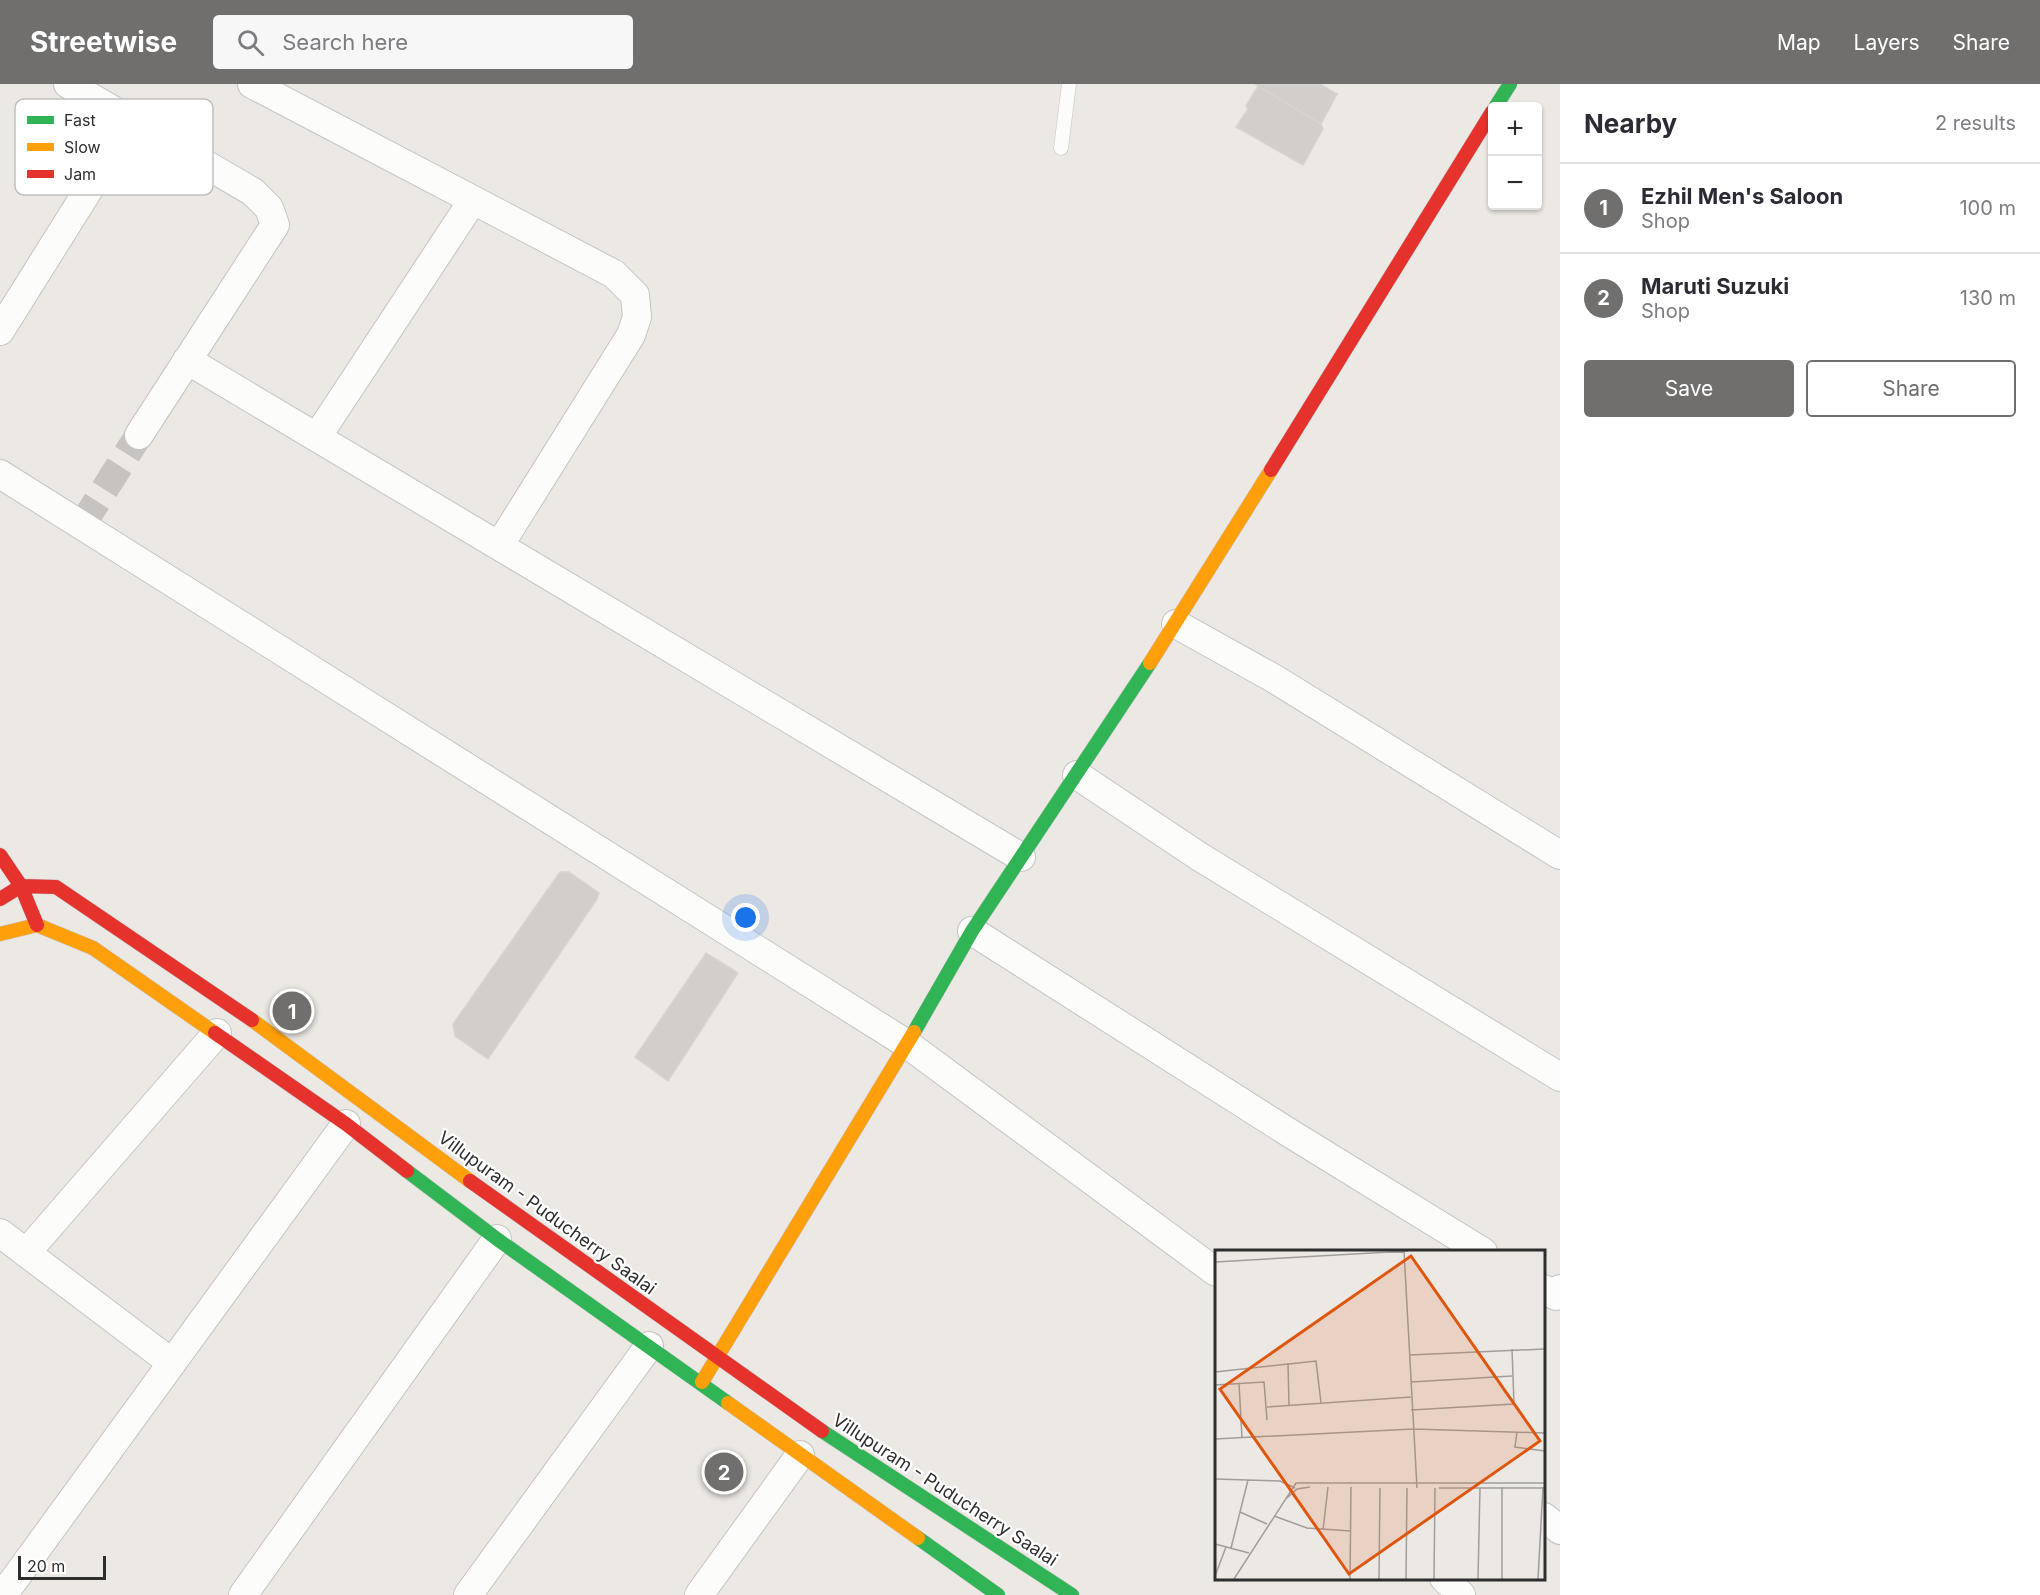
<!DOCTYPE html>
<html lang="en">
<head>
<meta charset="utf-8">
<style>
  :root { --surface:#fff; --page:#f7f7f7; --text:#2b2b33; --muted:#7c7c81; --line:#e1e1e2; --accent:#706f6e }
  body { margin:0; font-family:Inter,sans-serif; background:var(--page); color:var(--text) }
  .controls { position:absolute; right:18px; top:18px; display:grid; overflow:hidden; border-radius:6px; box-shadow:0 2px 4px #0004 }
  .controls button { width:54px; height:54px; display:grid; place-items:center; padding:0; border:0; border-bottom:2px solid var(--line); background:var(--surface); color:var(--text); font:30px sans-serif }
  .scale { position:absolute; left:18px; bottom:15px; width:88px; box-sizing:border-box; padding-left:6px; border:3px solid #2e2e2e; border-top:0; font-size:16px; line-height:21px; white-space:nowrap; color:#2e2e2e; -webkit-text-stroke:4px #fff; paint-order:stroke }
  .you { position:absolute; left:746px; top:834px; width:21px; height:21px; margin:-15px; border:4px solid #fff; border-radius:50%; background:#1a73e8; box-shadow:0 0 0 9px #1a73e833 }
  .badge { display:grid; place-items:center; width:39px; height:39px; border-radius:50%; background:var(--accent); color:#fff; font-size:20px; font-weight:700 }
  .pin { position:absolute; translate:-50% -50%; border:3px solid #fff; box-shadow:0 2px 6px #0006 }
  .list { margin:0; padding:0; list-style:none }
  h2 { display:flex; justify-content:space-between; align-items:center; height:78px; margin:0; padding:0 24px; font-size:26px }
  h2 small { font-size:20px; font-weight:400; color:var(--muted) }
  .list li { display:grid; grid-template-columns:39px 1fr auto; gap:18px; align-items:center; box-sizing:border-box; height:90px; padding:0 24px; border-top:2px solid var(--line) }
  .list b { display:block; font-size:22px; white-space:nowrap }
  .list p { margin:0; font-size:20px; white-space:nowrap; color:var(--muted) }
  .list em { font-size:20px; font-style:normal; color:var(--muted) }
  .actions { display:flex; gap:12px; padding:18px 24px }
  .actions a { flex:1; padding:14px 0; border:2px solid var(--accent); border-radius:6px; text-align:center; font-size:21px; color:var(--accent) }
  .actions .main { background:var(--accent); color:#fff }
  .icon { flex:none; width:33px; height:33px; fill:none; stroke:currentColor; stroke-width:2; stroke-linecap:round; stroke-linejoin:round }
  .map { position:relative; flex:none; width:1560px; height:1511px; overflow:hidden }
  header { display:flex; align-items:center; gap:36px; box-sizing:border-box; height:84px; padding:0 30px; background:var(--accent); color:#fff }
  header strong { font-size:28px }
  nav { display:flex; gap:33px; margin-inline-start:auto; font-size:21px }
  .search { width:420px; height:54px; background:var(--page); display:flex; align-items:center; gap:15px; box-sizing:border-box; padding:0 21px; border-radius:6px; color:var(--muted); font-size:22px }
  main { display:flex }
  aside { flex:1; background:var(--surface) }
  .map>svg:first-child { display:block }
  .building { fill:#d1cecb; stroke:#d7d4d0; stroke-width:1.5 }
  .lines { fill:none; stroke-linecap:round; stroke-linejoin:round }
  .street-tunnel { stroke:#c6c3c0; stroke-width:28; stroke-dasharray:28 14; stroke-linecap:butt }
  .lane-casing { stroke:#c5c4c5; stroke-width:15 }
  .street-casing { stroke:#c5c4c5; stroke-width:30 }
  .fast-casing { stroke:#c5c4c5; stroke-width:15 }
  .slow-casing { stroke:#c5c4c5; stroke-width:15 }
  .jam-casing { stroke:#c5c4c5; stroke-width:15 }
  .lane { stroke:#fcfcfb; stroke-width:14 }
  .street { stroke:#fcfcfb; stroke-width:28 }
  .fast { stroke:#30b455; stroke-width:14 }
  .slow { stroke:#ff9f0a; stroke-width:14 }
  .jam { stroke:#e5322d; stroke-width:14 }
  .labels { text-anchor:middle; stroke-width:4.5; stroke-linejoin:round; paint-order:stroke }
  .street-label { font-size:18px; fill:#2e2e2e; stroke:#fff }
  .inset-road { fill:none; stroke:#a09e9b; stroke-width:1.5 }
  .view { fill:#df570e; fill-opacity:0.15; stroke:#df570e; stroke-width:3 }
  .inset-edge { fill:none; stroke:#2e2e2e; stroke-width:3 }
  .key { fill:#fff; stroke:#c0c0c0; stroke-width:1.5 }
  .key-label { font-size:16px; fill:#2e2e2e }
</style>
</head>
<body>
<header>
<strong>Streetwise</strong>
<div class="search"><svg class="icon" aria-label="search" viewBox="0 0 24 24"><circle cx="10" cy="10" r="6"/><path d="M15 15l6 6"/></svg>Search here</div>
<nav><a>Map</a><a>Layers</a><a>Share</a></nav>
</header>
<main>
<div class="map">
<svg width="1560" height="1511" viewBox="0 0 1560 1511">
  <rect width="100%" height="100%" fill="#ece8e4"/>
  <!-- building -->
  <path class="building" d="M1255 0H1320L1337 10 1321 40Z
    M1258 2 1321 40 1323 45 1303 81 1236 43 1248 25 1246 22Z
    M560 788H569L599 809 597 815 488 975 455 952 453 940Z
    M706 869 738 889 668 997 635 973Z"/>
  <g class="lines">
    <!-- street-tunnel -->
    <path class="street-tunnel" d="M82 441 139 351"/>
    <defs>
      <path id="lane" d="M1061 64 1069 0"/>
      <path id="street" d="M68 0 253 108 269 124 275 141 139 351
        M252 0 614 190 635 211 637 233 631 251 499 462
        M0 247 131 38
        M187 276 1021 773
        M317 353 473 116
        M0 390 907 960 1216 1188
        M1176 540 1273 594 1560 771
        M1077 691 1200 773 1560 993
        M972 847 1288 1048 1483 1168
        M0 1149 172 1279
        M26 1169 217 949
        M1544 1205 1556 1212 1560 1205
        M1544 1433 1560 1446
        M1444 1494 1461 1511
        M3 1511 346 1040
        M243 1511 497 1155
        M468 1511 649 1262
        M699 1511 800 1371"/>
      <path id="fast" d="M1496 22 1510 0
        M914 948 972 847 1150 579
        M407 1087 497 1155 728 1319
        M822 1347 1072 1511
        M918 1454 998 1511"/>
      <path id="slow" d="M1150 579 1271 386
        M0 850 37 841 93 864 215 949
        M252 936 470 1097
        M702 1298 914 948
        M728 1319 918 1454"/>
      <path id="jam" d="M1271 386 1492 28
        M0 771 21 802 37 841
        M0 815 21 802 56 803 252 936
        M215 949 346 1040 407 1087
        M470 1097 822 1347"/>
    </defs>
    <!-- lane casing -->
    <use href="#lane" class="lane-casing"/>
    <!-- street casing -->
    <use href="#street" class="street-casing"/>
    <!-- fast casing -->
    <use href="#fast" class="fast-casing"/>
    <!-- slow casing -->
    <use href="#slow" class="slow-casing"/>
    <!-- jam casing -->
    <use href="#jam" class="jam-casing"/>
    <!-- lane -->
    <use href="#lane" class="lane"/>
    <!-- street -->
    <use href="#street" class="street"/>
    <!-- fast -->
    <use href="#fast" class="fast"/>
    <!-- slow -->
    <use href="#slow" class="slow"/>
    <!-- jam -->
    <use href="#jam" class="jam"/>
  </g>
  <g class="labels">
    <!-- street labels -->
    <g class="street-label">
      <text transform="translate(547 1129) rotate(36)" y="6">Villupuram - Puducherry Saalai</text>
      <text transform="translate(945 1406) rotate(33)" y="6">Villupuram - Puducherry Saalai</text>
    </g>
  </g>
  <!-- overview -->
  <g transform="translate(1215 1166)">
    <rect width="330" height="330" fill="#ece8e4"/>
    <path class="inset-road" d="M189 1 202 238M0 12 193 1M195 105 329 99M73 113 74 156M0 122 101 111 106 153M196 132 297 126M24 133 27 188M0 135 49 132 52 170M52 157 196 147M196 160 299 154 297 99M302 182 300 197 330 201M0 189 198 179 330 183M0 229 65 231 80 238M287 237V329M224 238H330M72 248 82 239 95 237M25 262 52 274M59 266 92 278 136 281M108 280 113 237M0 294 34 303M16 298 33 230M0 326 11 297M19 329 81 233H330M135 329 136 237M164 329 165 238M191 329 192 238M219 329 220 238M263 329 265 238M323 329 328 237"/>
    <path class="view" d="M196 6 325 191 134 324 5 139Z"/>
    <rect width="330" height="330" class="inset-edge"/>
  </g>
  <!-- legend -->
  <rect x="15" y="15" width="198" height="96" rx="9" class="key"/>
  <rect x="27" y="32" width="27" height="8" fill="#30b455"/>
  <rect x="27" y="59" width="27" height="8" fill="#ff9f0a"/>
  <rect x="27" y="86" width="27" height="8" fill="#e5322d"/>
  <g class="key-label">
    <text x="64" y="42">Fast</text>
    <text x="64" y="69">Slow</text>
    <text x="64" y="96">Jam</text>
  </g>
</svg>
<div class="controls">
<button>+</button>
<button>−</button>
</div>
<div class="scale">20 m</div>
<div class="you"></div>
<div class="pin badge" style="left:292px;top:927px">1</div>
<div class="pin badge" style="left:724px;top:1388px">2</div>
</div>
<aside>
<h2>Nearby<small>2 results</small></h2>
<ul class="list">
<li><span class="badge">1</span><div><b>Ezhil Men's Saloon</b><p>Shop</p></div><em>100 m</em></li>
<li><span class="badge">2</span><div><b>Maruti Suzuki</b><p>Shop</p></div><em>130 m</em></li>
</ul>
<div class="actions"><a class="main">Save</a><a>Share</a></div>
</aside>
</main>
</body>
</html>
